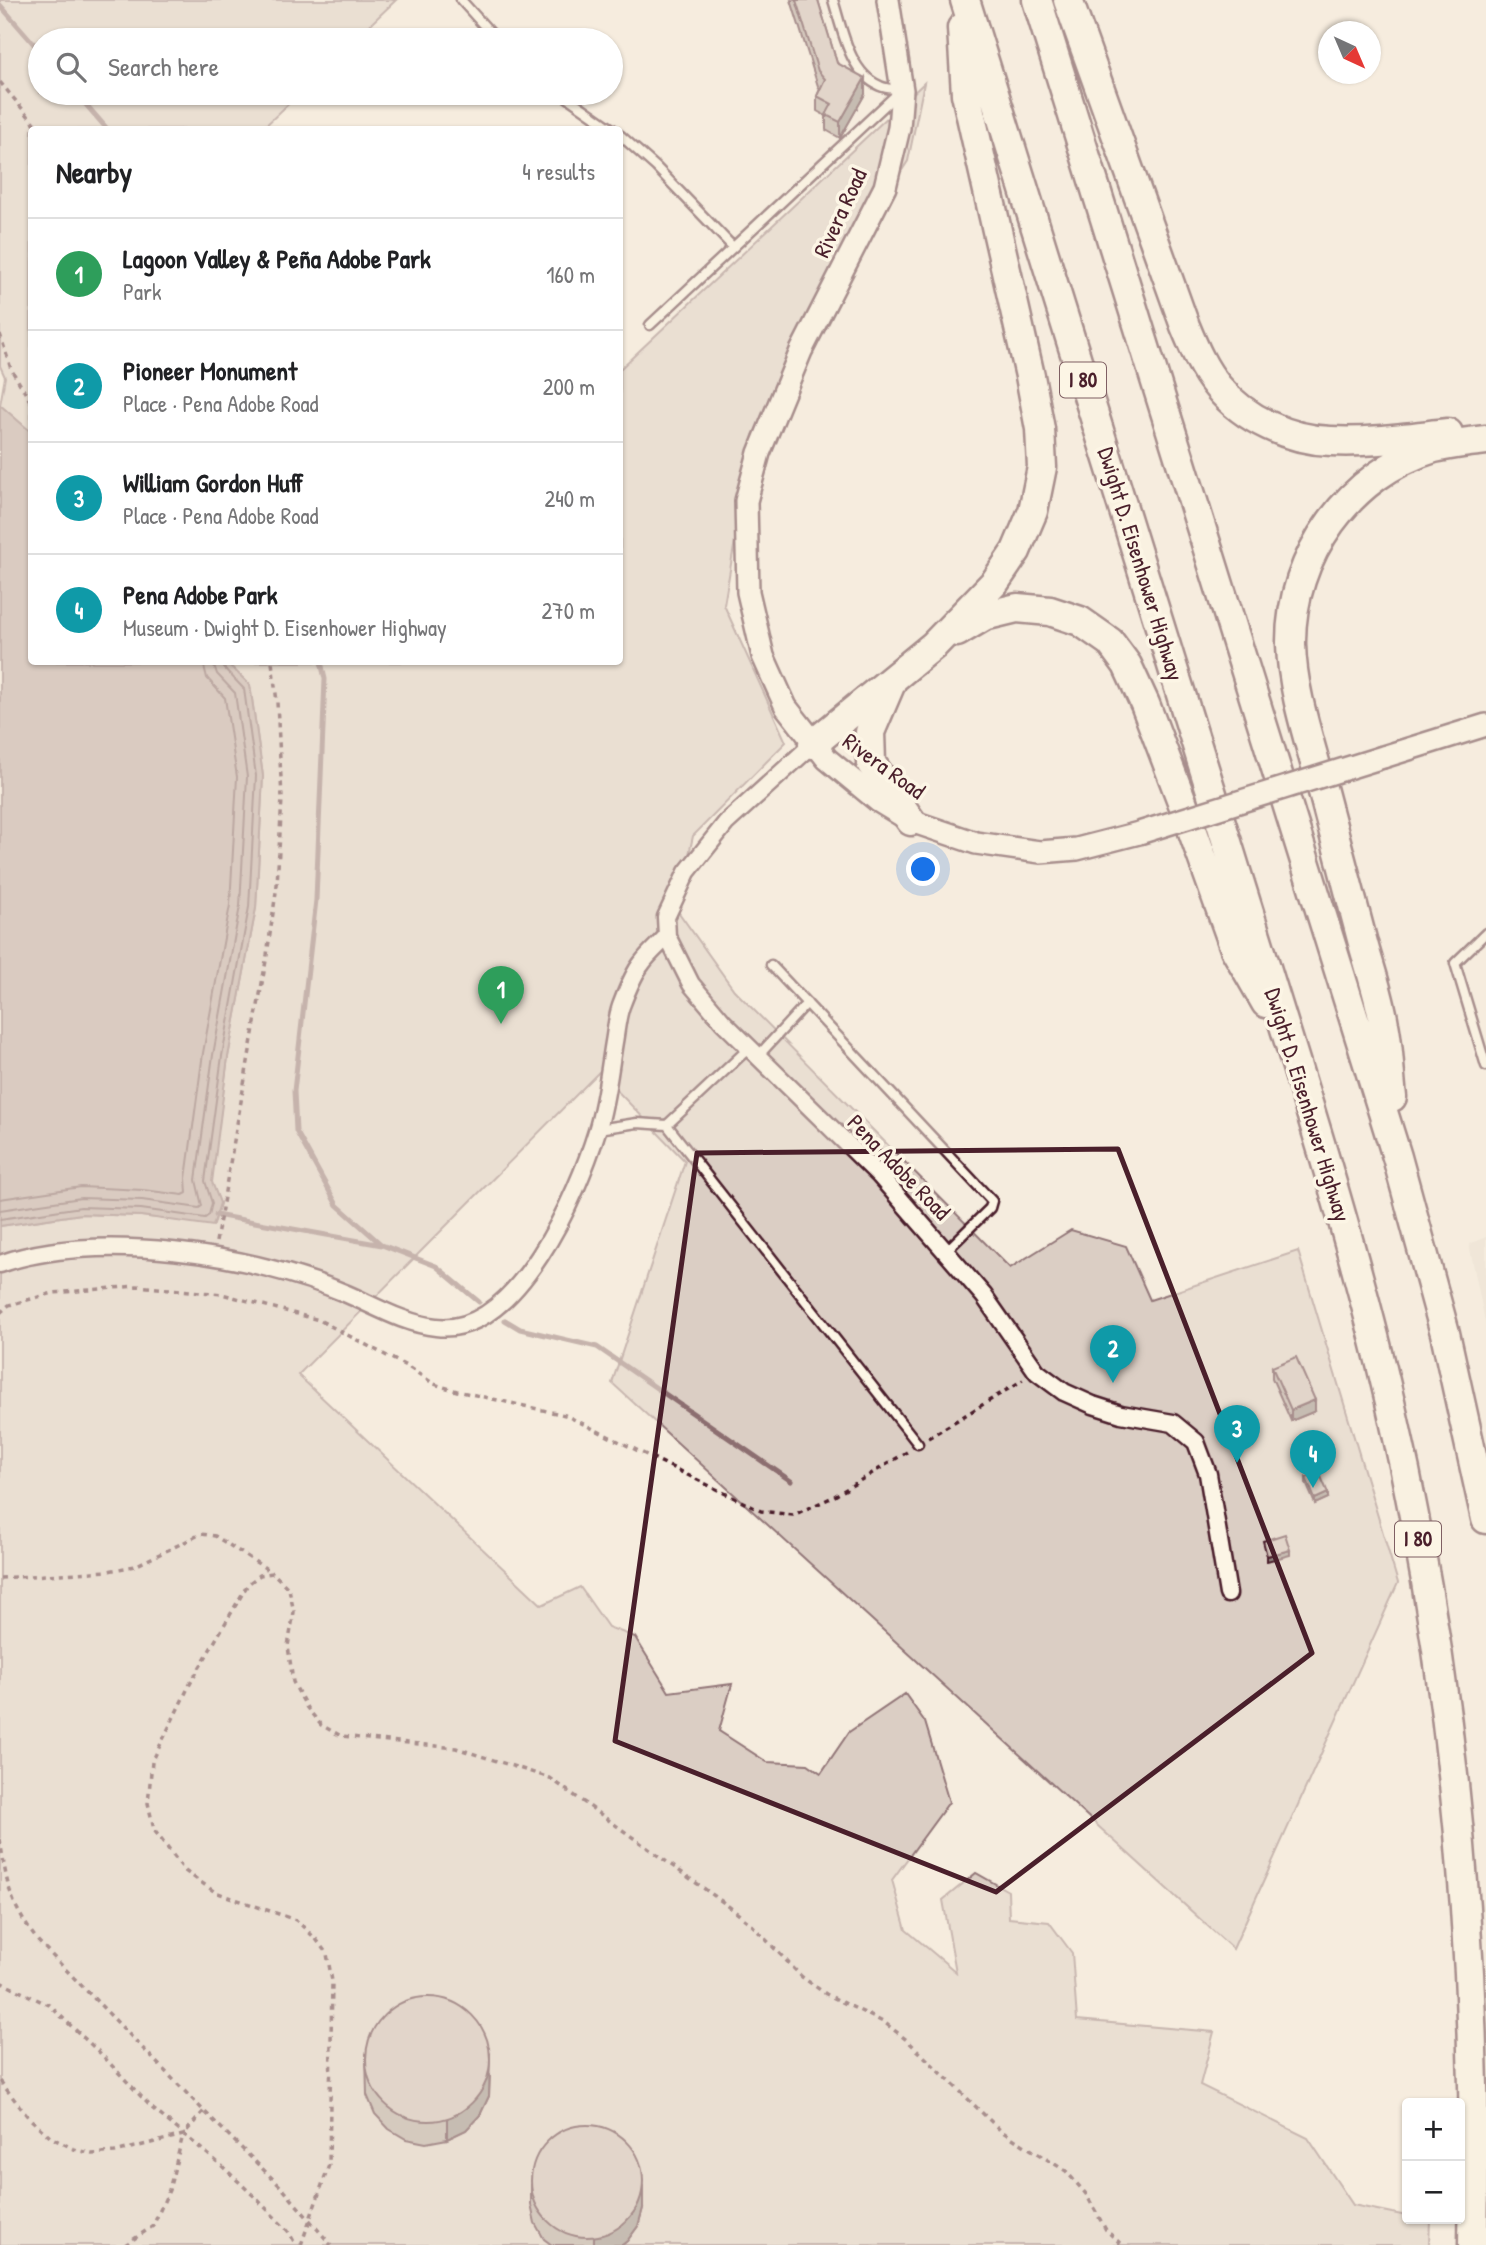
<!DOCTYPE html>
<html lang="en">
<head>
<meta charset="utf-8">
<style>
  :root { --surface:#fff; --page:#f6f6f6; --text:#202124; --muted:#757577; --line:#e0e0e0; --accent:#b45309 }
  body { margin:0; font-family:"Patrick Hand",sans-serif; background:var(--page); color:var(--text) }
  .controls { position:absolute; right:21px; bottom:21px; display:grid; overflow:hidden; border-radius:7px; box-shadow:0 2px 5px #0004 }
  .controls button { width:63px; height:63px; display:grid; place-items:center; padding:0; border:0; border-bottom:2px solid var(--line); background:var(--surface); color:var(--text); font:35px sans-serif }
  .compass { position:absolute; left:1318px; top:21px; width:63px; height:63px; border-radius:50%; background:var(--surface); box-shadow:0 2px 5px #0004; rotate:136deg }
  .you { position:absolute; left:924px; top:870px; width:24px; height:24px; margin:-18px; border:5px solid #fff; border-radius:50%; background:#1a73e8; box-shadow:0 0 0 10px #1a73e833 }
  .badge { display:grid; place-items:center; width:46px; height:46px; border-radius:50%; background:var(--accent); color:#fff; font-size:23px; font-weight:700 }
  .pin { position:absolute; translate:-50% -58px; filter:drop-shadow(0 2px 4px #0008) }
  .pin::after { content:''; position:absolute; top:37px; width:24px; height:21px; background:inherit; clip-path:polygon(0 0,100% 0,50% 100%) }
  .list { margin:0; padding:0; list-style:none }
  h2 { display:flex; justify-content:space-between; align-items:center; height:91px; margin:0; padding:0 28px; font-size:30px }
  h2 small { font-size:23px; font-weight:400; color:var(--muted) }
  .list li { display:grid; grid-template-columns:46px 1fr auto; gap:21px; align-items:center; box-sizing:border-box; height:112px; padding:0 28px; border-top:2px solid var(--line) }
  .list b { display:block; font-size:26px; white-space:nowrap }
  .list p { margin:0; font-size:23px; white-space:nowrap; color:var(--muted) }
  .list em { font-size:23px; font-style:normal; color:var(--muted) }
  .icon { flex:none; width:38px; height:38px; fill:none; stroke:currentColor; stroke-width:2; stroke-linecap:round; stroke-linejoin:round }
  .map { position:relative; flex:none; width:1486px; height:2245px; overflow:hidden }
  .search { position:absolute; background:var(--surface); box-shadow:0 2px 5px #0004; left:28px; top:28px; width:595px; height:77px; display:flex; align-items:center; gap:18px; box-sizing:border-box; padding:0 24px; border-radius:38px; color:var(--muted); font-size:26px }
  .panel { position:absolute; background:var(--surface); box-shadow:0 2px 5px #0004; left:28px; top:126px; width:595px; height:539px; border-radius:7px }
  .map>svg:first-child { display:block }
  .built { fill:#e8ddd0 }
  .green { fill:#dbcec4; stroke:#927678; stroke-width:2 }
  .water { fill:#b8a39e; stroke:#8c6e70; stroke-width:2 }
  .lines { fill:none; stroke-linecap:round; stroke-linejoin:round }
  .shore { stroke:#765459; stroke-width:2 }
  .stream { stroke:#8c6e70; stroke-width:5 }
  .lane-casing { stroke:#4a1f2b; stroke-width:13 }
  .street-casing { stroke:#4a1f2b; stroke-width:21 }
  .secondary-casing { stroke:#4a1f2b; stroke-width:26 }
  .highway-casing { stroke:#4a1f2b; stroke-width:33 }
  .path { stroke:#4a1f2b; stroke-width:3.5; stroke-dasharray:5 5; stroke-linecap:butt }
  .lane { stroke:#fcf5e5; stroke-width:8 }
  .street { stroke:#fcf5e5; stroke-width:16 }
  .secondary { stroke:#fcf5e5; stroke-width:21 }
  .highway { stroke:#fcf5e5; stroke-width:28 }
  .secondary-bridge-casing { stroke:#4a1f2b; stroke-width:26; stroke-linecap:butt }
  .secondary-bridge { stroke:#fcf5e5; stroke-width:21 }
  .wall { fill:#ae9f98; stroke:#4a1f2b; stroke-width:2 }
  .shaded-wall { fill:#8d827c; stroke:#4a1f2b; stroke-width:2 }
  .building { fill:#cab9b1; stroke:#4a1f2b; stroke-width:2 }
  .marked { fill:none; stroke:#4a1f2b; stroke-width:5; stroke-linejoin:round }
  .labels { text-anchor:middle; stroke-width:7; stroke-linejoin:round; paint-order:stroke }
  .shield { fill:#fcf5e5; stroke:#7f5f63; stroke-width:2 }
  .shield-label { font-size:21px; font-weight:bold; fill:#4a1f2b }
  .street-label { font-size:23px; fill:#4a1f2b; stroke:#fcf5e5 }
</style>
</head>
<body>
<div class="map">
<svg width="1486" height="2245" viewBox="0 0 1486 2245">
  <rect width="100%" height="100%" fill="#f5ecde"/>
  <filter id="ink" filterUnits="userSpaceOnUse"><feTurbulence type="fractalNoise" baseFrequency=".0143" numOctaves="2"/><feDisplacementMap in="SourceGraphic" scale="14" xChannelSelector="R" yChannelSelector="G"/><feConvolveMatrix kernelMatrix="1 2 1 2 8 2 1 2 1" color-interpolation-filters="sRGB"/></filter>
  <g filter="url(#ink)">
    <!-- built -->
    <path class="built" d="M1486 1237V1326L1469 1244Z"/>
    <!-- green -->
    <path class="green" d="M0 0H396L354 40H40V93H300L262 129 32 130 31 432 0 405 5 377 0 366Z
      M924 83 908 161 848 253 753 435 724 605 786 742 693 836 677 910 734 990 1010 1268 1071 1230 1126 1246 1150 1300 1298 1251 1398 1583 1233 1949 612 1383 685 1161 599 1072 298 1375 542 1605 580 1587 608 1627 635 1637 669 1692 732 1684 719 1731 767 1762 808 1764 821 1773 849 1732 905 1694 925 1722 949 1802 892 1880 906 1930 956 1972 943 1900 976 1873 1008 1891 1009 1918 1049 1922 1072 1953 1077 2020 1214 2032 1200 2085 1308 2138 1353 2205 1407 2216V2219L1430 2220 1429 2245H0V1226L81 1214 141 1216 214 1225 220 1203 211 1182 228 1057 256 908 263 776 250 685 226 662H620V369Z"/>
    <!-- water -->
    <path class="water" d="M0 405 31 432 32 662H226L250 685 263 776 256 908 228 1057 212 1182 220 1203 213 1226 141 1216 81 1214 0 1226Z"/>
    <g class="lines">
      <!-- shore -->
      <path class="shore" d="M0 1199 81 1187 143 1190 183 1195 187 1193 186 1178 203 1053 230 905 237 777 225 698 207 678 203 662
        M0 1210 81 1198 142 1200 199 1208 202 1206 196 1180 213 1055 240 906 247 777 235 693 217 674 213 662
        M0 1219 81 1207 141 1209 205 1218 209 1215 212 1203 205 1181 222 1056 249 907 256 776 244 689 224 668 222 662"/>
      <!-- stream -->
      <path class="stream" d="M0 5 40 51
        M76 93 108 130
        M321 662 325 679 316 900 294 1091 296 1131 337 1205 382 1245 436 1266 479 1302
        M216 1215 382 1245
        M505 1320 520 1329 597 1347 791 1481"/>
      <defs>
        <path id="lane" d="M461 0 497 40
          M833 0C842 28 849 73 880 86 886 89 894 89 902 90
          M561 93 614 130
          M620 135 656 167 733 247
          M650 325 897 94
          M1486 933 1455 963 1486 1066
          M771 965 992 1201 990 1208 946 1251
          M758 1056 807 1003
          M667 1125 918 1444
          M598 1129 637 1123 667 1125 749 1048"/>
        <path id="street" d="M813 744 726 823 687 872 666 917 667 936 691 984 723 1022 880 1176 984 1296 1037 1372 1064 1392 1093 1405 1121 1414 1173 1423 1196 1442 1208 1474 1228 1594
          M0 1264C96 1230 254 1254 347 1294 375 1306 405 1324 436 1327 517 1337 578 1193 597 1131 606 1103 609 1072 614 1042 616 1031 617 1017 621 1006 626 993 633 974 642 963 649 953 659 945 667 936"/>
        <path id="secondary" d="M888 0 902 90 899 128 885 187 801 351 759 453 746 501 748 592 763 656 786 707 827 759 878 801 911 821 976 843 1040 852 1077 849 1139 833
          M1383 757 1486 725"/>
        <path id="highway" d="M965 0C1052 285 1144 570 1231 855 1287 1037 1347 1217 1390 1402 1454 1678 1479 1962 1473 2245
          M1037 0 1397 1157 1445 1333 1486 1519
          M1068 0 1185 326C1194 348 1203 369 1218 387 1244 419 1290 440 1331 441 1370 443 1410 437 1448 433
          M957 632 984 616 1017 608 1050 611 1080 621 1110 642 1127 665 1145 704 1183 804 1235 949 1266 1003
          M891 683 870 732 871 763 911 821
          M813 744 934 645 995 582 1016 551 1033 511 1042 467 1040 429 1030 376 966 94 962 28
          M1392 1097C1389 1073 1389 1048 1384 1024 1380 998 1371 972 1364 947 1350 894 1336 841 1322 788 1310 742 1292 692 1291 644 1290 556 1350 473 1434 448 1451 444 1468 442 1486 440"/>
      </defs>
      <!-- lane casing -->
      <use href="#lane" class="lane-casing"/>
      <!-- street casing -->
      <use href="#street" class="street-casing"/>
      <!-- secondary casing -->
      <use href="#secondary" class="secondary-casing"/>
      <!-- highway casing -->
      <use href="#highway" class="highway-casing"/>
      <!-- path -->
      <path class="path" d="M0 82 40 130
        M0 334 11 369 32 404
        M216 1242 267 955 277 885 282 798 277 702 272 662
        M0 1313 9 1305 53 1293 137 1286 222 1294 319 1320 408 1367 434 1384 457 1391 565 1415 761 1511 793 1515 833 1497 907 1452
        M928 1438 1023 1380
        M0 1578 108 1571 135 1566 201 1534 215 1536 273 1573
        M0 1839C7 1885 9 1903 38 1941L204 2111 283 2189 331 2245
        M0 1982 49 2005 100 2053 153 2109 221 2165 256 2198 288 2231 296 2245
        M0 2081 28 2117 50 2137 74 2149 92 2154 115 2152 183 2135 204 2111
        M125 2245 153 2226 169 2190 183 2135
        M301 2245 329 2165 332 1981 327 1954 316 1939 296 1920 215 1892 185 1871 154 1830 148 1803 152 1762 190 1684 248 1584 260 1575 273 1573 289 1589 294 1612 288 1646 293 1682 307 1708 321 1725 341 1736 456 1748 550 1778 727 1905 752 1925 802 1977 826 1994 885 2023 908 2041 1001 2131 1066 2171 1086 2194 1106 2230 1122 2245"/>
      <!-- lane -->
      <use href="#lane" class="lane"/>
      <!-- street -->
      <use href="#street" class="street"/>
      <!-- secondary -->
      <use href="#secondary" class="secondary"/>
      <!-- highway -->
      <use href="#highway" class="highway"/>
      <defs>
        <path id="secondary-bridge" d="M1139 833 1383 757"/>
      </defs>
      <!-- secondary-bridge casing -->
      <use href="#secondary-bridge" class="secondary-bridge-casing"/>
      <!-- secondary-bridge -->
      <use href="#secondary-bridge" class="secondary-bridge"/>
    </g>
    <!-- wall -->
    <path class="wall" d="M791 0H818L837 63 865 94 840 138 826 130V116L817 111V96L820 89 818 86Z
      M1272 1367 1315 1411 1291 1421 1272 1378Z
      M1306 1478 1328 1498 1315 1504 1306 1483Z
      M366 2054 490 2075 489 2096 480 2115 466 2130 447 2139 426 2143 406 2139 389 2129 375 2114 367 2095Z
      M531 2185 643 2208 638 2226 627 2241 622 2245H552L544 2239 535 2223 531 2205Z"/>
    <!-- shaded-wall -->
    <path class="shaded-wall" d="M865 78V94L840 138V122Z
      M1315 1400V1411L1291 1421V1410Z
      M1328 1493V1498L1315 1504V1499Z
      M1290 1550V1555L1267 1561V1556Z
      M490 2055 489 2096 480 2115 466 2130 447 2139V2119Z
      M643 2187V2208L638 2226 627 2241 622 2245H594V2237Z"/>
    <!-- building -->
    <path class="building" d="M796 0H818L837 63 865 78 840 122 826 115 832 104 817 96 825 79 818 71Z
      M1296 1357 1315 1400 1291 1410 1272 1367Z
      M1319 1472 1328 1493 1315 1499 1306 1478Z
      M1285 1534 1290 1550 1267 1556 1263 1541Z
      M366 2059a62 62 0 1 1 124 0a62 62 0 1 1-124 0Z
      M531 2181a56 56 0 1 1 112 0a56 56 0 1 1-112 0Z"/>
  </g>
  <!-- marked area -->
  <path d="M0 0H1486V2245H0ZM1118 1149 1312 1653 996 1892 615 1741 697 1153Z" fill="#f5ecde" fill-opacity=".55" fill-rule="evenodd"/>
  <path class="marked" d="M1118 1149 1312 1653 996 1892 615 1741 697 1153Z"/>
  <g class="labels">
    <!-- shield labels -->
    <g class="shield">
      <rect x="1060" y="362.5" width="46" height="35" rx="5"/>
      <rect x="1395" y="1521.5" width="46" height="35" rx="5"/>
    </g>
    <g class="shield-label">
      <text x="1083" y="387">I 80</text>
      <text x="1418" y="1546">I 80</text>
    </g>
    <!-- street labels -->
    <g class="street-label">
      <text transform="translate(840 213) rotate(-65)" y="8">Rivera Road</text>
      <text transform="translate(1141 564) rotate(73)" y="8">Dwight D. Eisenhower Highway</text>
      <text transform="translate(884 766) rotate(36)" y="8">Rivera Road</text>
      <text transform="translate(1308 1105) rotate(73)" y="8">Dwight D. Eisenhower Highway</text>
      <text transform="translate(899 1167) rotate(46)" y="8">Pena Adobe Road</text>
    </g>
  </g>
</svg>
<div class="controls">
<button>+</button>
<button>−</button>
</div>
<svg class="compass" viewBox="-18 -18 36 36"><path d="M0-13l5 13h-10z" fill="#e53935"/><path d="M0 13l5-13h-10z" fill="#757577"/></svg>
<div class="you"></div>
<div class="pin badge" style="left:501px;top:1024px;background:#2e9e5b">1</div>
<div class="pin badge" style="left:1113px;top:1383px;background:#0f9aa8">2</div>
<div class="pin badge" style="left:1237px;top:1463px;background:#0f9aa8">3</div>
<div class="pin badge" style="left:1313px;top:1488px;background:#0f9aa8">4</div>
<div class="search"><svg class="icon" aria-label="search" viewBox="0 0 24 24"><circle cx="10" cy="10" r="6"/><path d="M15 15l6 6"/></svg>Search here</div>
<section class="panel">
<h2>Nearby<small>4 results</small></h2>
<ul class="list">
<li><span class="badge" style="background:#2e9e5b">1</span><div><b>Lagoon Valley &amp; Peña Adobe Park</b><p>Park</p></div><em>160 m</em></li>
<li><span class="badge" style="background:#0f9aa8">2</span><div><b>Pioneer Monument</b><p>Place · Pena Adobe Road</p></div><em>200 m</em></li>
<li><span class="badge" style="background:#0f9aa8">3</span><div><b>William Gordon Huff</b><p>Place · Pena Adobe Road</p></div><em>240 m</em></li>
<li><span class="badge" style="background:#0f9aa8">4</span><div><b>Pena Adobe Park</b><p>Museum · Dwight D. Eisenhower Highway</p></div><em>270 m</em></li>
</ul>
</section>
</div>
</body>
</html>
